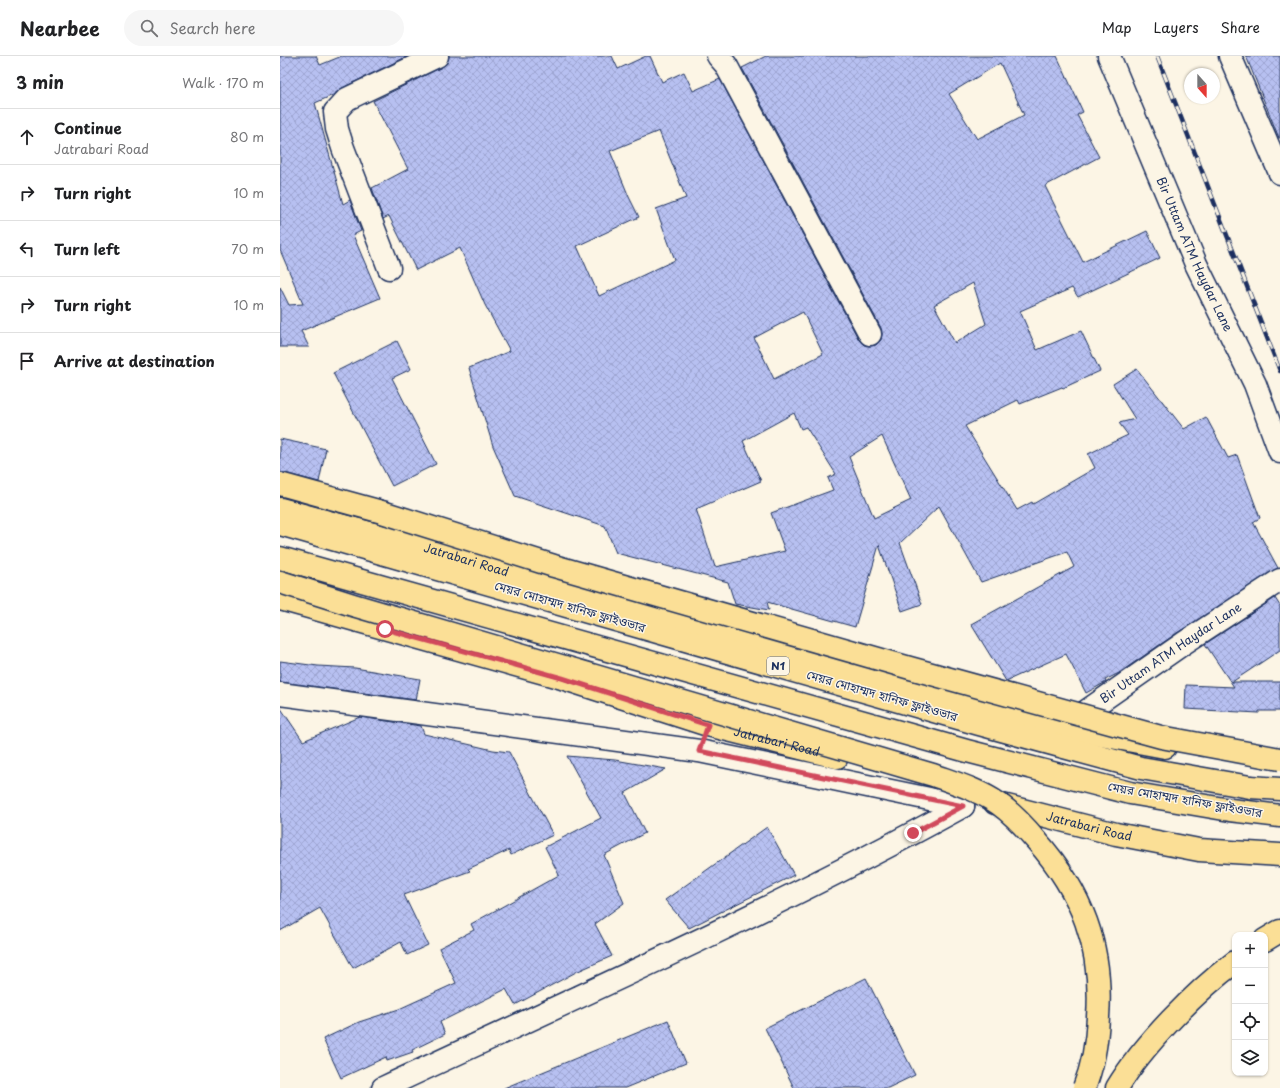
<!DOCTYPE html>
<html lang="en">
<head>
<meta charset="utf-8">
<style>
  :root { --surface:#fff; --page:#f6f6f6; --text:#202124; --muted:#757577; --line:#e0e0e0 }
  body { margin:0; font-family:"Playpen Sans","Noto Sans Bengali",sans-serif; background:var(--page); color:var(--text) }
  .controls { position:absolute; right:12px; bottom:12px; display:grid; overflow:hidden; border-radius:8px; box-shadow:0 1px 3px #0004 }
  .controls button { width:36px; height:36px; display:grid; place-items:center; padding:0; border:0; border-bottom:1px solid var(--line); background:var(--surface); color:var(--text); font:20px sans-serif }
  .compass { position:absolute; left:904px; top:12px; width:36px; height:36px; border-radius:50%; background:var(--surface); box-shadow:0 1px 3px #0004; rotate:159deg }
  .stop { position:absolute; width:12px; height:12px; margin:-9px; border:3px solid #d1495b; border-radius:50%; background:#fff }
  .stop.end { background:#d1495b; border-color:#fff; box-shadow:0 1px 4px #0008 }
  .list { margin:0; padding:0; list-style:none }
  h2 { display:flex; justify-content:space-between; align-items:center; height:52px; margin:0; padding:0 16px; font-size:17px }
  h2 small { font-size:13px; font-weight:400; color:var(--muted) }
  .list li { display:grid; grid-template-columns:26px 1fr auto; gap:12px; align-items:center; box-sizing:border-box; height:56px; padding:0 16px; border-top:1px solid var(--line) }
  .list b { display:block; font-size:15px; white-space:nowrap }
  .list p { margin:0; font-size:13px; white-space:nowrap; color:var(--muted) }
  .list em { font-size:13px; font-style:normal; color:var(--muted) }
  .icon { flex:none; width:22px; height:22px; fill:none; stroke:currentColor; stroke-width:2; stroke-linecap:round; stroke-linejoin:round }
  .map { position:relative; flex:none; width:1000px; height:1032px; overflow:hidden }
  header { display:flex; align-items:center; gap:24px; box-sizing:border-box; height:56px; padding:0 20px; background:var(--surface); border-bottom:1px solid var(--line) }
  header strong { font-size:19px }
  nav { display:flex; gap:22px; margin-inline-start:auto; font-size:14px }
  .search { width:280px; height:36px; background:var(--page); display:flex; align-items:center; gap:10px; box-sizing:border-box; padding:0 14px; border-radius:22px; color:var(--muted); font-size:15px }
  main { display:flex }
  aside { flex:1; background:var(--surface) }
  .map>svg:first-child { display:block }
  .building { fill:url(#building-cross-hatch); stroke:#1b2f5e; fill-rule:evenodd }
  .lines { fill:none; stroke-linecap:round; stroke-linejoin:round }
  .minor-casing { stroke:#1b2f5e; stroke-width:25 }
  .primary-casing { stroke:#1b2f5e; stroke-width:25 }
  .motorway-casing { stroke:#1b2f5e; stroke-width:25 }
  .minor { stroke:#fcf5e5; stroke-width:22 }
  .primary { stroke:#fbdf96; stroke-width:22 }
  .motorway { stroke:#fbdf96; stroke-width:22 }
  .rail-casing { stroke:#1b2f5e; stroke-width:4.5 }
  .rail { stroke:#fcf5e5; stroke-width:3; stroke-dasharray:9; stroke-linecap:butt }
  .motorway-bridge-casing { stroke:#1b2f5e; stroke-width:25; stroke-linecap:butt }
  .motorway-bridge { stroke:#fbdf96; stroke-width:22 }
  .route { stroke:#d1495b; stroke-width:5 }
  .labels { text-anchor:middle; stroke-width:3; stroke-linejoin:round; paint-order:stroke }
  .shield { fill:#fcf5e5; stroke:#5e6a86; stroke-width:1 }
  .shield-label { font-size:11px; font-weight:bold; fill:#1b2f5e }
  .street-label { font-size:12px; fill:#1b2f5e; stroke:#fcf5e5 }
</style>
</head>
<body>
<header>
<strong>Nearbee</strong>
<div class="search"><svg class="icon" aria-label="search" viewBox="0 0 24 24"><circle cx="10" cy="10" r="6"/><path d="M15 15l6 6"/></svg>Search here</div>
<nav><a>Map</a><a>Layers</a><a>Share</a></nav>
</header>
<main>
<aside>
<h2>3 min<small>Walk · 170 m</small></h2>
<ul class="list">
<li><svg class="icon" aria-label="ahead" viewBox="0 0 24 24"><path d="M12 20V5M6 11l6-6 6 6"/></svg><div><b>Continue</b><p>Jatrabari Road</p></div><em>80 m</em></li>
<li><svg class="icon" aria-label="right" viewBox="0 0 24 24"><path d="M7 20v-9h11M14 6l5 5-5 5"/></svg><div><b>Turn right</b></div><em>10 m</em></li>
<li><svg class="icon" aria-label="left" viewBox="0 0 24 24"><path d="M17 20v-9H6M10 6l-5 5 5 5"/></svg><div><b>Turn left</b></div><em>70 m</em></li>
<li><svg class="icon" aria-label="right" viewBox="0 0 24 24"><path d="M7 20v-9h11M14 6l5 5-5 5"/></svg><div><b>Turn right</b></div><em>10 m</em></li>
<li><svg class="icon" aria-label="arrive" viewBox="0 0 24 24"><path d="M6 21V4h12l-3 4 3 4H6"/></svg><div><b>Arrive at destination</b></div></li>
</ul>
</aside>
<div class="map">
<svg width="1000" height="1032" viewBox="0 0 1000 1032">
  <defs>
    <pattern id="building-cross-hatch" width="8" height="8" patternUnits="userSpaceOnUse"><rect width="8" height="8" fill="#b7c0f1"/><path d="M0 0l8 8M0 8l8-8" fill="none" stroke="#9da5d1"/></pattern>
  </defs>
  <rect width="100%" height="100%" fill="#fcf5e5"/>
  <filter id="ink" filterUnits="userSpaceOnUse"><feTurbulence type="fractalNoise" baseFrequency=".025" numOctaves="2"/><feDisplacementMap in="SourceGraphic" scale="8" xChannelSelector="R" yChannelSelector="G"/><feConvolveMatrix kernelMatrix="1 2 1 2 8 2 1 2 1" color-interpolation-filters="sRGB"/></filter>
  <g filter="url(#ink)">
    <!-- building -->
    <path class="building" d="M0 0H36L40 9 62 0H128L62 32 53 39 35 47 63 148 70 144 81 175 73 179 100 242 21 275 29 291H0V231L9 249 23 248 0 194Z
      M169 0H332L338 13 366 0H370L382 26 404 16 413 35 440 23 579 284 584 289 590 290 596 289 601 284 602 278 601 272 462 12 486 0H777L803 56 797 59 819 101 765 130 803 206 867 175 880 202 798 241 792 232 740 255 757 294 801 275 820 315 783 332 782 331 740 348 738 344 685 370 737 454 752 446 753 448 815 412 808 398 848 379 839 367 855 363 833 328 857 313 904 373 926 361 948 402 957 399 980 462 973 466 998 512 897 577 839 617 825 624 826 626 806 637 786 598 726 625 691 568 794 511 787 496 701 526 659 450 620 487 642 548 622 555 599 489 575 571 487 546 489 554 455 548 448 526 336 497 325 470 235 440 213 390 189 312 230 295 205 249 180 192 136 214 109 160 103 163 92 132 128 113 93 45 162 11 167 7ZM720 7 744 59 697 83 669 38ZM379 75 406 142 376 153 395 204 319 240 297 190 359 161 349 141 330 95ZM693 227 706 268 675 287 654 249ZM523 256 543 298 494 323 474 282ZM514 357 521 373 526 371 556 418 548 422 553 434 491 457 505 495 435 511 416 453 481 425 463 385ZM602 380 631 444 594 462 569 401Z
      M966 0H1000V82H999Z
      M117 285 131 313 112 322 156 408 112 430 53 317Z
      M0 383 46 393 39 426 0 416Z
      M995 542 1000 550V594L952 626H1000V655H979V657L905 653 906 629 954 631 925 588Z
      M0 605 38 610 75 612 140 623 136 644 0 626Z
      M0 651 23 685 80 661 141 670 144 678 213 694 229 696 273 779 231 799 229 794 188 813 190 815 124 839 148 889 127 899 121 886 73 912 40 852 0 875Z
      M287 700 335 704 386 713 345 737 365 777 324 799 344 847 315 868 332 900 296 916 235 949 226 933 160 966 165 978 132 994 133 996 107 1005 106 1001 61 1022 43 983 79 966 119 953 176 927 159 892 194 874 191 868 279 819 265 791 321 762Z
      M487 771 514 819 409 872 385 844Z
      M586 922 635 1019 608 1032H514L485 972Z
      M388 964 406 1007 345 1032H224Z"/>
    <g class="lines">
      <defs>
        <g id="minor">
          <path d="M438 0 446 9 590 278"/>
          <path id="s1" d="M829 0 916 208 975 328 1000 396"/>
          <path d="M950 0 1000 117"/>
          <path d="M109 212 63 92 57 73 55 56 67 43 157 0"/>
          <path d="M0 638 419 695 683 750"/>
          <path id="s2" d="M788 668 904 587 1000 524"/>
          <path d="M103 1032C297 941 494 854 683 750"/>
        </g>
        <g id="primary">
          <path id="s3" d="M0 453 153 494 396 568 783 672 885 691"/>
          <path id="s4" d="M0 543 282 622 428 669 557 701"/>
          <path id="s5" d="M715 747 836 778 919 794 1000 799"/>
        </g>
        <path id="motorway" d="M0 468 699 668 861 712 970 731 1000 733
          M0 502 687 695 850 737 950 754 1000 760
          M985 884 1000 875
          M837 1032C862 990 916 935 955 906"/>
      </defs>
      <!-- minor casing -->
      <use href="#minor" class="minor-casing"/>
      <!-- primary casing -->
      <use href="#primary" class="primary-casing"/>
      <!-- motorway casing -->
      <use href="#motorway" class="motorway-casing"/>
      <!-- minor -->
      <use href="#minor" class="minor"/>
      <!-- primary -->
      <use href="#primary" class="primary"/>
      <!-- motorway -->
      <use href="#motorway" class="motorway"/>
      <defs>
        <path id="rail" d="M877 0 1000 315"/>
      </defs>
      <!-- rail casing -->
      <use href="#rail" class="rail-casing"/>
      <!-- rail -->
      <use href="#rail" class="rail"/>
      <defs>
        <path id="motorway-bridge" d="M0 428 102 456 274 510 630 612 881 681 1000 703
          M0 526 73 549 653 719C675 727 699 734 719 748 733 758 745 771 756 784 802 836 823 891 818 961 817 985 813 1010 804 1032"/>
      </defs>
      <!-- motorway-bridge casing -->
      <use href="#motorway-bridge" class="motorway-bridge-casing"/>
      <!-- motorway-bridge -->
      <use href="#motorway-bridge" class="motorway-bridge"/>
    </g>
  </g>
  <g class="lines" filter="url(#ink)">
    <!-- route -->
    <path class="route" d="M105 573 282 622 428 669 419 695 683 750 633 777"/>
  </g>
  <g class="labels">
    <!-- shield labels -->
    <rect class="shield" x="487" y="601" width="22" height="18" rx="3"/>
    <g class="shield-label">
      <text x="498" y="614">N1</text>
    </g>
    <!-- street labels -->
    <g class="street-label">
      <text dy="4" stroke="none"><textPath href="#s1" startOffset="216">Bir Uttam ATM Haydar Lane</textPath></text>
      <text dy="4" stroke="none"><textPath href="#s3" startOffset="193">Jatrabari Road</textPath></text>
      <text transform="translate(290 551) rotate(16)" y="4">মেয়র মোহাম্মদ হানিফ ফ্লাইওভার</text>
      <text dy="4" stroke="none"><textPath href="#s2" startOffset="125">Bir Uttam ATM Haydar Lane</textPath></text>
      <text transform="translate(602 640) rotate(16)" y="4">মেয়র মোহাম্মদ হানিফ ফ্লাইওভার</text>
      <text dy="4" stroke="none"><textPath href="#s4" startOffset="517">Jatrabari Road</textPath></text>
      <text transform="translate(905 744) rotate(10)" y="4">মেয়র মোহাম্মদ হানিফ ফ্লাইওভার</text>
      <text dy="4" stroke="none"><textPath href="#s5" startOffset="97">Jatrabari Road</textPath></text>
    </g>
  </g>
</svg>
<div class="controls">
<button>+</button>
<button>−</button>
<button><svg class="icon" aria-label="locate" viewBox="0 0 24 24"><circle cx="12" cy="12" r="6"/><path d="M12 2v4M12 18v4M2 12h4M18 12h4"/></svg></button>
<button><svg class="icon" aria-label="layers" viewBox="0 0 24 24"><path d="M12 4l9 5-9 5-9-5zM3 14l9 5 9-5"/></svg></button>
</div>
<svg class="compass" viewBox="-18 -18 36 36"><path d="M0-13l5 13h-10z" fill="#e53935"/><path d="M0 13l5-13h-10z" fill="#757577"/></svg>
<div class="stop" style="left:105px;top:573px"></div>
<div class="stop end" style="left:633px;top:777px"></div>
</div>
</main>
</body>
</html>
